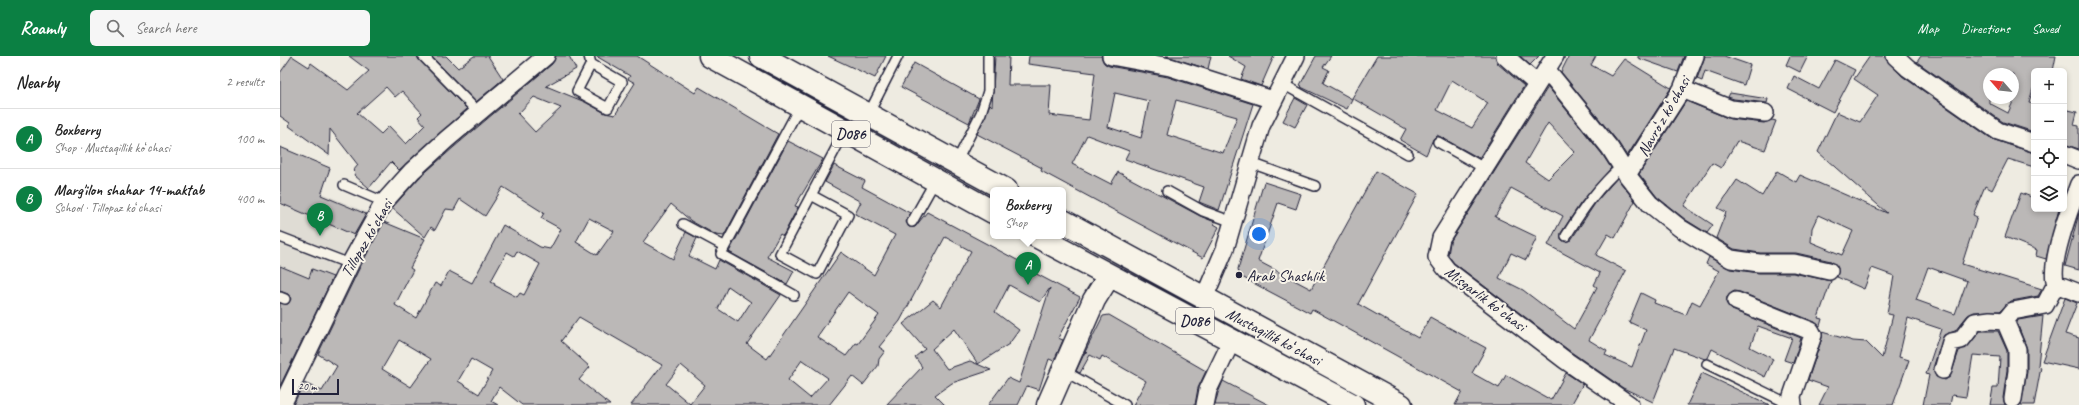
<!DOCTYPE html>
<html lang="en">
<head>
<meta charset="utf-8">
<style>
  :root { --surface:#fff; --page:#f6f6f6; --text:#222; --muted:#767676; --line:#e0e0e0; --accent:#0b8043 }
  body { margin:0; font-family:Caveat,sans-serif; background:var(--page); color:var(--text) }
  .controls { position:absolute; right:12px; top:12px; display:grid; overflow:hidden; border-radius:6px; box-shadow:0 2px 6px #0003 }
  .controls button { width:36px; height:36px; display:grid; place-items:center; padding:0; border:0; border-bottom:1px solid var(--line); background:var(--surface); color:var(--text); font:20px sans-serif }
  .compass { position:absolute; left:1703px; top:12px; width:36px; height:36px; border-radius:50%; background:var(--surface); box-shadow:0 2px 6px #0003; rotate:298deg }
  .scale { position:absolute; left:12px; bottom:10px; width:47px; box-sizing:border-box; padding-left:4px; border:2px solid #22223b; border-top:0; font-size:11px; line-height:14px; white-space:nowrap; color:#22223b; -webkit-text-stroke:3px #f7f3e8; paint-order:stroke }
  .you { position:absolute; left:979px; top:178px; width:14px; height:14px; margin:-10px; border:3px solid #fff; border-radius:50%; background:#1a73e8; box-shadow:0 0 0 6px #1a73e833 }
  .badge { display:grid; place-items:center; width:26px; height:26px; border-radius:50%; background:var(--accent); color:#fff; font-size:13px; font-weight:700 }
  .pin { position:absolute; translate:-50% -33px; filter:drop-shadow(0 1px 2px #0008) }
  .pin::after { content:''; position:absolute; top:21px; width:14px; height:12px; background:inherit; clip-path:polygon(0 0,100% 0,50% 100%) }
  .popup { position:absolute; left:710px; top:131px; width:76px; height:52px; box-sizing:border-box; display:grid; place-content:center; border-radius:6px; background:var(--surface); filter:drop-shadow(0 1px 3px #0005); font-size:13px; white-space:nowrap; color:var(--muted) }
  .popup b { font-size:15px; color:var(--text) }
  .popup::after { content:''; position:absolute; left:50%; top:100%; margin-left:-8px; border:8px solid transparent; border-top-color:var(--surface) }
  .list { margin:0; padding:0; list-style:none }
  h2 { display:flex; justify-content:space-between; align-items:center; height:52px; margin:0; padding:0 16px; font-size:17px }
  h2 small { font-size:13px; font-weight:400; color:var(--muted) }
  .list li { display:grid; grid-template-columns:26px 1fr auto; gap:12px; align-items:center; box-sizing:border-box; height:60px; padding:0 16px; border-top:1px solid var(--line) }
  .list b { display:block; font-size:15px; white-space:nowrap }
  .list p { margin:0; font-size:13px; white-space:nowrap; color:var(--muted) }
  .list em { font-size:13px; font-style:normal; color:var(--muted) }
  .icon { flex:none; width:22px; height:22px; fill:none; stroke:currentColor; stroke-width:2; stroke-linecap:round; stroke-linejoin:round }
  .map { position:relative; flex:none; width:1799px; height:349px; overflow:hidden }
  header { display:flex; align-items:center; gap:24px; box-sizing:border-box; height:56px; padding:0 20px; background:var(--accent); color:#fff }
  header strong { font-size:19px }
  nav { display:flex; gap:22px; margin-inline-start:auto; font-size:14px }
  .search { width:280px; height:36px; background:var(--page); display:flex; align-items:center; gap:10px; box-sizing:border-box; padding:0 14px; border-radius:6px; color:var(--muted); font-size:15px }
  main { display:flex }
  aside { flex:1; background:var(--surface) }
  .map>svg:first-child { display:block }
  .built { fill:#dfdcd4 }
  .building { fill:#bbb8b7; stroke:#22223b; fill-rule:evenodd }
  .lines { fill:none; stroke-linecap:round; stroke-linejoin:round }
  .lane-casing { stroke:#22223b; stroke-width:12 }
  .street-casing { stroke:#22223b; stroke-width:20 }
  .secondary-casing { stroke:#22223b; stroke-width:25 }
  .primary-casing { stroke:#22223b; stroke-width:25 }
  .lane { stroke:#f7f3e8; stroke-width:9 }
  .street { stroke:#f7f3e8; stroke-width:17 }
  .secondary { stroke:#f7f3e8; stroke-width:22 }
  .primary { stroke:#f7f3e8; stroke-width:22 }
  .poi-dot { fill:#22223b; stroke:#f7f3e8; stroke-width:1.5 }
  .labels { text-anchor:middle; stroke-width:4; stroke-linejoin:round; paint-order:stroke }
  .shield { fill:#f7f3e8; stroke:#62616f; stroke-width:1 }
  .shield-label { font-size:15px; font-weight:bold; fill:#22223b }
  .street-label { font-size:16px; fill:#22223b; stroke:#f7f3e8 }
  .poi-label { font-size:16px; fill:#22223b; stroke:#f7f3e8; text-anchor:start }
</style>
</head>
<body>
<header>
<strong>Roamly</strong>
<div class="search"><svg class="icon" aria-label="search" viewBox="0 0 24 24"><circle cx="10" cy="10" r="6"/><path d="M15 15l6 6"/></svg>Search here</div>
<nav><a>Map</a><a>Directions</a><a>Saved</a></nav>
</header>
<main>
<aside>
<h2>Nearby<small>2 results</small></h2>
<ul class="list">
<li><span class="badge">A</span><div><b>Boxberry</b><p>Shop · Mustaqillik koʻchasi</p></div><em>100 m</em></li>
<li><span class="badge">B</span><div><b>Marg'ilon shahar 14-maktab</b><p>School · Tillopaz koʻchasi</p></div><em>400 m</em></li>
</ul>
</aside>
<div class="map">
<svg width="1799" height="349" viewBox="0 0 1799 349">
  <rect width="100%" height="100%" fill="#eeebe1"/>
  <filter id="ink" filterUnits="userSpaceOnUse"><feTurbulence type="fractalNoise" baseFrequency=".025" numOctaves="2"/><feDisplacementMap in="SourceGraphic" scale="8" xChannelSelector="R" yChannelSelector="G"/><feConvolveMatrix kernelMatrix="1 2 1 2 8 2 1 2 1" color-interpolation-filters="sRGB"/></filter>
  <g filter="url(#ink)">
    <!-- built -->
    <path class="built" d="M0 119 91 158 33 280 9 269 0 283Z"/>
    <!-- building -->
    <path class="building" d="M12 0 29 11 31 7 68 34 89 15 69 0H137L139 4 187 53 119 114 111 106 89 132 74 119 75 117 73 115 78 109 50 73 49 99 9 70 10 67 0 60V17ZM106 31 115 41 122 35 142 57 138 61 145 69 126 88 109 70 101 78 77 57Z
      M151 0H166L178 12 194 0H208L223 23 196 46Z
      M276 0H289L296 13 266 30 305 46 325 57 335 59 355 27 348 23 350 20 316 0H357L415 37 419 31 498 78 444 180 436 179 411 165 391 148 363 186 393 203 406 176 417 182 409 200 435 213 439 204 501 239 467 288 487 303 561 196 594 219 615 179 575 158 581 146 545 126 554 109 585 125 582 131 630 157 626 166 629 171H635L647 156 750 211 749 214 800 241 778 282 783 284 774 305 769 303 759 334 747 330 738 349H708L728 322 739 327 770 232 760 246 729 229 715 256 739 274 729 288 698 308 674 273 652 293 667 313 690 305 711 314 672 327 655 339 665 349H606L642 311 635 301 645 293 623 268 653 244 661 251 691 195 665 181 620 265 599 291 605 295 599 303 598 310 583 329 572 320 549 349H351L382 309 299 261 281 285 310 311 299 324 330 349H242L219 331 211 345 218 349H13L24 327 42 335 57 310 38 298 79 213 104 166 145 183 130 212 133 214 115 249 136 262 155 227 161 230 169 215 192 227 223 169 260 191 270 193 281 173 261 162 264 157 223 131 205 160 180 143 174 154 166 153 155 174 151 171 145 181 112 152 139 122 174 91 272 8ZM254 41 281 52 255 76 238 58ZM309 162 334 175 317 199 296 186ZM237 195 260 208 244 239 240 237 237 241 214 229 215 227 211 225 227 196 234 200ZM448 230 471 246 458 266 438 253ZM568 236 599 259 578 288 576 287 566 300 537 281ZM119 284 151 303 131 331 102 313ZM191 303 212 315 199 338 178 325ZM522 304 548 322 530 342 508 324ZM401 309 425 329 410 348 386 328Z
      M548 0H606L595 22Z
      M715 0H729L728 29H771L769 59 809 64 815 17 748 8 749 0H821L824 7 829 10 888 21 973 48 939 154 919 146 924 131 845 103 849 95 807 79 792 108 831 128 838 116 920 160 935 166 934 168 939 171 923 202 761 115 762 112 697 78 710 48 712 50ZM835 37 869 45 861 82 828 71ZM896 44 957 61 943 97 887 79Z
      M886 0H931L928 13Z
      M948 0H994L981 30 961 23 966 11Z
      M1036 0H1051L1043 11 1049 14 1043 27 1072 43 1067 53 1021 31 1022 30 1020 29Z
      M1097 0H1215L1218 8 1244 30 1199 102 1157 79 1153 83 1146 99 1120 84 1126 73 1072 42ZM1172 24 1208 47 1192 72 1157 54Z
      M1240 0H1259L1250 9Z
      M1289 0H1316L1311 9 1331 20 1344 3 1391 32 1347 100 1338 86 1281 16Z
      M1358 0H1404L1398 16 1358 2Z
      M1425 0H1444L1470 9 1464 29 1425 15 1422 25 1417 23Z
      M1510 0H1528L1520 16 1506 9Z
      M1590 0H1603L1622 20 1712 83 1754 97V111L1728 103 1712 134 1705 130 1693 159 1697 161 1682 208 1762 233 1758 240 1731 245 1720 255 1694 256 1688 259 1675 275 1664 279 1653 312 1656 321 1665 324 1670 321 1679 295 1688 290 1700 275H1718L1727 295V314L1723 342 1725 349H1710L1713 332H1718L1720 301 1693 299 1686 341 1672 339 1670 349H1643L1649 319 1646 318 1661 273 1628 262 1619 301 1629 304 1613 349H1539L1548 331 1528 324 1542 282V276L1573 285 1586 286 1602 302 1613 259 1607 258 1614 220 1592 212 1584 233 1557 221 1558 212 1551 205 1516 197H1480L1454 193 1436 182 1446 156 1438 152 1457 124 1482 140 1497 115 1516 126 1520 119 1607 157 1538 96 1557 56 1580 66 1598 39 1574 23ZM1538 159 1573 175 1562 199 1531 186 1532 172ZM1648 211 1687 225 1675 258 1636 244Z
      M1641 0H1776L1773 15H1754V30L1749 46 1754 47V76L1723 66 1637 6ZM1709 18H1733V29L1739 32 1728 57 1709 47Z
      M1555 4 1575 14 1553 56 1508 33 1514 20 1539 33Z
      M634 7 699 43 689 67 621 31Z
      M1268 31 1322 98 1331 112 1300 148 1281 177V183L1285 186 1291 184 1316 146 1337 122 1355 145 1335 182 1328 178 1316 199 1346 215 1309 284 1327 295 1325 299 1352 311 1366 274 1349 266 1361 237 1375 244 1374 247 1406 259 1412 245 1420 249 1439 215 1426 208 1429 201 1450 213 1479 217H1513L1551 225 1538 262 1542 263 1540 270 1535 266 1460 236 1454 235 1447 241 1446 247 1452 254 1521 282 1513 307 1504 304 1512 282 1478 270 1470 291 1493 303 1485 321 1432 293 1428 302 1425 303 1394 292 1373 346 1343 332 1291 296 1174 207 1168 199 1170 186ZM1268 67 1295 96 1268 123 1245 107ZM1231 132 1283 160 1268 189 1320 217 1314 229 1317 231 1294 273 1243 234 1219 222 1231 197 1246 204 1257 181 1215 161Z
      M1450 37 1488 43 1487 47 1454 43 1448 41Z
      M1015 42 1027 49 1015 71 1003 65Z
      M1406 45 1450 63 1484 67 1492 64 1496 65 1485 94 1457 85 1441 112 1432 107 1404 150 1433 169 1427 177 1406 164 1377 141 1359 118Z
      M1784 53 1797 56 1794 69 1799 70V93L1784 88Z
      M508 85 543 103 515 150 518 151 503 180 500 178 487 201 514 215 507 228 449 196Z
      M0 91 50 112 41 139 86 158 74 179 0 147Z
      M1096 115 1138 138 1078 248 1138 282 1150 261 1206 292 1192 317 1219 332 1226 319 1271 344 1286 317 1303 328 1291 349H1175L1182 336 1032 253 1030 257 960 220 958 213 984 126 1021 138 1016 153 998 147 978 205 1031 233Z
      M1741 137 1754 142V153H1779L1766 203 1756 200 1757 194 1725 181Z
      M1799 157V214L1785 210Z
      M0 210 29 222 32 213 53 221 0 330V247L8 248 11 243 8 238 0 235Z
      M1785 242 1797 247 1785 278 1799 282V313L1762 305Z
      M829 259 926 315 918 332 915 349H853L866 325 822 300 820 304 810 299 800 317 796 315 805 296 807 297 805 296 823 260Z
      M1763 260 1758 310 1761 311 1754 349H1741L1747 316V293L1737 267 1738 264Z
      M1422 317 1490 349H1407Z
      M943 325 989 349H935L938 337Z"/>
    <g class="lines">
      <defs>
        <path id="lane" d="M143 0 198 56
          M309 0 311 8 342 26 328 52 297 35 311 8
          M1001 27 1128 98
          M588 59 618 0
          M1158 86 1204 112
          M676 107 701 57 708 35V0
          M971 107 1035 130
          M64 129 104 146
          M887 135 923 155 953 166
          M531 139 568 159 537 218 500 198 565 75
          M632 166 655 125
          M403 168 444 190
          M1286 180C1303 153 1318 131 1342 110
          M0 181 70 208
          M514 239 441 198 520 50
          M0 241 5 243
          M1427 308 1511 349
          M784 315 845 349"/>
        <path id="street" d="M831 0 890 11 993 44
          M1225 0 1257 28
          M1275 0 1161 182 1157 201 1167 214 1285 304 1350 349
          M1615 0 1628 12 1718 75 1754 87
          M1267 14 1330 92 1347 119 1370 148 1400 172 1451 203 1479 207H1514L1549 215
          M1402 33 1451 53 1485 57
          M1784 98 1799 104
          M1347 119 1402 33 1415 0
          M1799 128C1791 149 1768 209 1776 228L1799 237
          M924 242 945 193 981 70 1016 0
          M1456 245 1531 275 1533 279 1512 340 1513 349
          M1725 265 1737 293V315L1733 343
          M1663 314 1671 286 1681 284 1695 266 1710 264 1725 265 1733 255 1765 249 1776 228
          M2 349 70 208 104 146 132 115 167 83 266 0
          M925 349 928 334 952 284"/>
        <path id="secondary" d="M768 349 814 244 829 220"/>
        <path id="primary" d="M430 0 713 156
          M481 0 726 134
          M783 165 1121 349
          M756 180 1073 349"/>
      </defs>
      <!-- lane casing -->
      <use href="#lane" class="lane-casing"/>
      <!-- street casing -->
      <use href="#street" class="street-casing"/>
      <!-- secondary casing -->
      <use href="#secondary" class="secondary-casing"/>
      <!-- primary casing -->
      <use href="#primary" class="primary-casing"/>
      <!-- lane -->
      <use href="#lane" class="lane"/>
      <!-- street -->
      <use href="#street" class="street"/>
      <!-- secondary -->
      <use href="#secondary" class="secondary"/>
      <!-- primary -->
      <use href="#primary" class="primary"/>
    </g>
  </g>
  <!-- markers -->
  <circle class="poi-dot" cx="959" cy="219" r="4"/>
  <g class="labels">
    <!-- shield labels -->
    <g class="shield">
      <rect x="552" y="65" width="38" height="26" rx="3"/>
      <rect x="896" y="252" width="38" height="26" rx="3"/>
    </g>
    <g class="shield-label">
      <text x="571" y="83">D086</text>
      <text x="915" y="270">D086</text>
    </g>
    <!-- street labels -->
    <g class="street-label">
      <text transform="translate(1383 60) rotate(-60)" y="6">Navroʻz koʻchasi</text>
      <text transform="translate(86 182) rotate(-60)" y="6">Tillopaz koʻchasi</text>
      <text transform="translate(1206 242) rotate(37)" y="6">Misgarlik koʻchasi</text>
      <text transform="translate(994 280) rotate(28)" y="6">Mustaqillik koʻchasi</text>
    </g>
    <!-- poi labels -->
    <g class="poi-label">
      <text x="967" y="225">Arab Shashlik</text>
    </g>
  </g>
</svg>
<div class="controls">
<button>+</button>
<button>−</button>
<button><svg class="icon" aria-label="locate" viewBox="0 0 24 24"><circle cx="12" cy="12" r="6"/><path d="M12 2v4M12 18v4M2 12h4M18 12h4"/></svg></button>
<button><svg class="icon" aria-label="layers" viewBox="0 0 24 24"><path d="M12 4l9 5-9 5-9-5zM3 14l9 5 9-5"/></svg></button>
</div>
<svg class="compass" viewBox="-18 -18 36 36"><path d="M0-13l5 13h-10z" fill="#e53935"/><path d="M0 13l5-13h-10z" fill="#767676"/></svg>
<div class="scale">20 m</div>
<div class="you"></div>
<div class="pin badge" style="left:748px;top:229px">A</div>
<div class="popup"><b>Boxberry</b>Shop</div>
<div class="pin badge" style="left:40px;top:180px">B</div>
</div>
</main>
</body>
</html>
